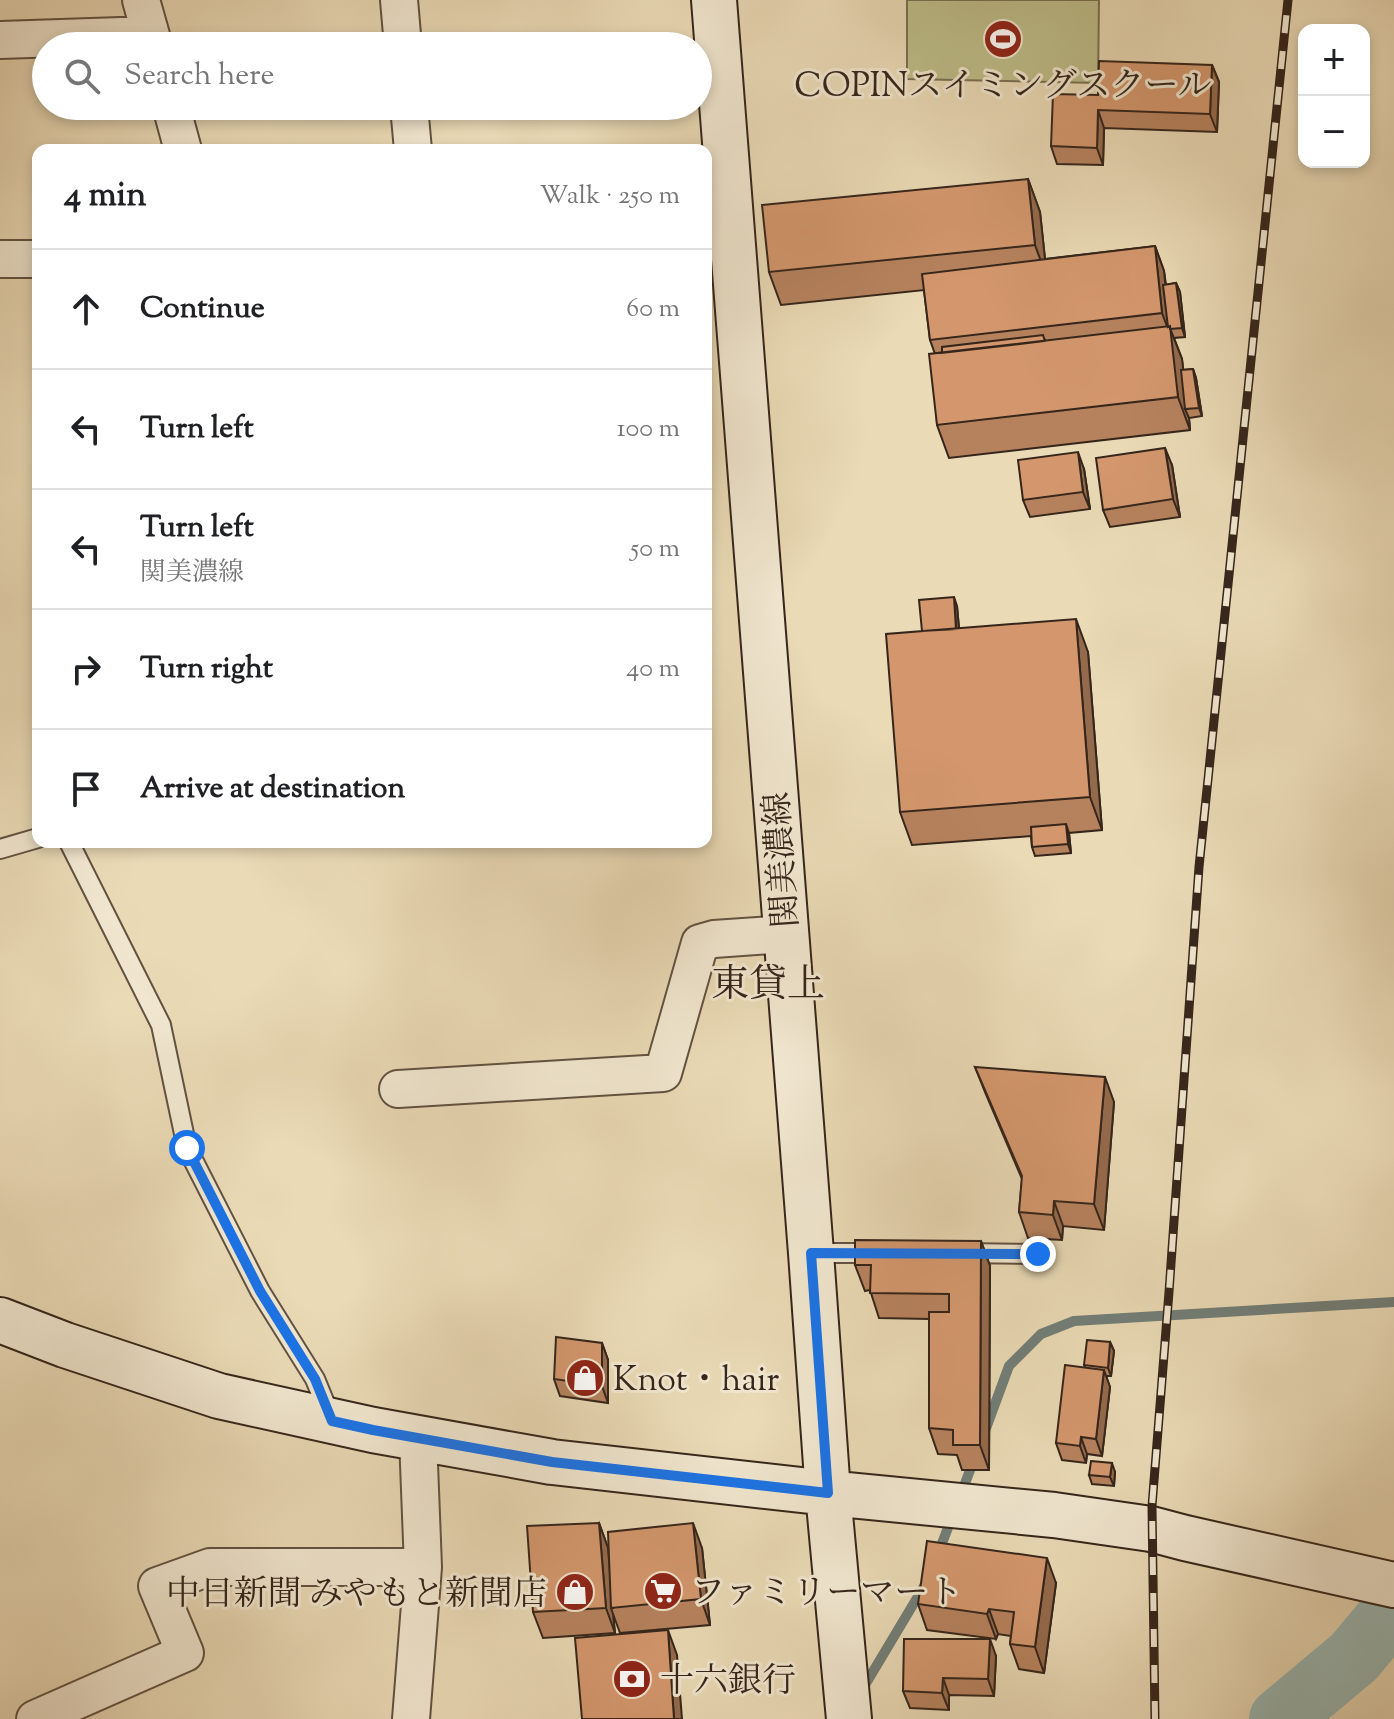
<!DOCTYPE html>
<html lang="en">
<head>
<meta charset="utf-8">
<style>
  :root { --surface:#fff; --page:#f2f2f2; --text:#202124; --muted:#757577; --line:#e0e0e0 }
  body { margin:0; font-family:"Sorts Mill Goudy","Noto Serif JP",serif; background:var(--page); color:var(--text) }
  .controls { position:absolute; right:24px; top:24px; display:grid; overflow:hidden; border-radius:16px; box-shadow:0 4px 12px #0003 }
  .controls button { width:72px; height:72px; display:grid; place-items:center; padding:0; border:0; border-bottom:2px solid var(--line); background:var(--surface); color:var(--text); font:40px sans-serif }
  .stop { position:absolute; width:24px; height:24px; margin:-18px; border:6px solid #1a73e8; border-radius:50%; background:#fff }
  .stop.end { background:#1a73e8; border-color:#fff; box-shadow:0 2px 8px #0008 }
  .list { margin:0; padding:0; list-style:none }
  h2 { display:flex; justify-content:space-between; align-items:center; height:104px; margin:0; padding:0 32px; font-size:34px }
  h2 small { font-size:26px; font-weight:400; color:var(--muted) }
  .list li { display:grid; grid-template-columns:52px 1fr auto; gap:24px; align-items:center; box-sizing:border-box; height:120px; padding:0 32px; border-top:2px solid var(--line) }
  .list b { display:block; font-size:30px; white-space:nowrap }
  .list p { margin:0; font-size:26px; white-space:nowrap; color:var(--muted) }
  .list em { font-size:26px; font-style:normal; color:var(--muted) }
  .icon { flex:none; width:44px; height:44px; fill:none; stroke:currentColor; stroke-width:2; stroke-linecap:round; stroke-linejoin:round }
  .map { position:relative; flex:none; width:1394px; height:1719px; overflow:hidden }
  .search { position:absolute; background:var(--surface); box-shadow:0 4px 12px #0003; left:32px; top:32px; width:680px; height:88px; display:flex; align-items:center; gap:20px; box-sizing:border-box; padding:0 28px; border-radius:44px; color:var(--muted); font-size:30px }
  .panel { position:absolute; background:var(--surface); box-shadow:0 4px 12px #0003; left:32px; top:144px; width:680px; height:704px; border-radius:16px }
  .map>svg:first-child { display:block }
  .park { fill:#bdbd89; stroke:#797152; stroke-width:2 }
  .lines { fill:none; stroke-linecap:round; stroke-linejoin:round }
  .stream { stroke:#727e78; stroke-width:10 }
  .river { stroke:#9ab9b6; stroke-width:62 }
  .lane-casing { stroke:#625242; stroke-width:22 }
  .street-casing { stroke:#625242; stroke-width:40 }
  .secondary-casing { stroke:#35251b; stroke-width:48 }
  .lane { stroke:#f1e7d0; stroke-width:18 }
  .street { stroke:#f1e7d0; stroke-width:36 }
  .secondary { stroke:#f1e7d0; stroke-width:44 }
  .rail-casing { stroke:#35251b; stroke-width:9 }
  .rail { stroke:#f1e7d0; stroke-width:6; stroke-dasharray:18; stroke-linecap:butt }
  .wall { fill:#b6825e; stroke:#35251b; stroke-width:2 }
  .shaded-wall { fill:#946a4c; stroke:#35251b; stroke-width:2 }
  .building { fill:#d4976d; stroke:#35251b; stroke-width:2 }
  .route { stroke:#1a73e8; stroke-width:10 }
  .labels { text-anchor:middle; stroke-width:6; stroke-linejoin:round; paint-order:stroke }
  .poi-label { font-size:34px; fill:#35251b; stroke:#f1e7d0; text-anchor:start }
  .street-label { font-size:34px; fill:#35251b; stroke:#f1e7d0 }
  .quarter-label { font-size:38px; fill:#35251b; stroke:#f1e7d0 }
</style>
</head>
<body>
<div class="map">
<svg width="1394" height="1719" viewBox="0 0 1394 1719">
  <rect width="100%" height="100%" fill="#eadab6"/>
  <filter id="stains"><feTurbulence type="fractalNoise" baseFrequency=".0025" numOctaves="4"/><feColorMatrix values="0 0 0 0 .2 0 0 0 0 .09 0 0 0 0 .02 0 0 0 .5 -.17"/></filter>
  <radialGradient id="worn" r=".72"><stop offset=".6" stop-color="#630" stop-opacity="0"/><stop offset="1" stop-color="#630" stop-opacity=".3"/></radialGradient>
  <!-- park -->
  <path class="park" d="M907 0H1099L1098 83 907 79Z"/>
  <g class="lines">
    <!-- stream -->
    <path class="stream" d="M985 1431 1009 1366 1041 1334 1074 1321 1394 1302
      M961 1494 975 1457
      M938 1554 952 1517
      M862 1690 926 1583"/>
    <!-- river -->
    <path class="river" d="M1280 1719 1354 1657 1394 1609"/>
    <defs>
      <path id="lane" d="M69 842 161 1025 187 1148 260 1291 315 1379 331 1418
        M0 849 38 838
        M811 1253H876
        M962 1253 1038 1254"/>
      <path id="street" d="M141 0 154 46
        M399 0 403 46
        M0 40 151 35
        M171 106 183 150
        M409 106 413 150
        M0 259H38
        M398 1089 663 1073 700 943 714 939 786 934
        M35 1719 185 1653 157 1586 210 1567H423L418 1438
        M411 1719 423 1567"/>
      <path id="secondary" d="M714 0 811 1253 828 1493 849 1719
        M0 1320 65 1345 219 1396 373 1430 552 1462 828 1493 1054 1515 1151 1529 1185 1538 1394 1585"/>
    </defs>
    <!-- lane casing -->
    <use href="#lane" class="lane-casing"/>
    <!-- street casing -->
    <use href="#street" class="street-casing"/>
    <!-- secondary casing -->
    <use href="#secondary" class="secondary-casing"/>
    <!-- lane -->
    <use href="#lane" class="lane"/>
    <!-- street -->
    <use href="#street" class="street"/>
    <!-- secondary -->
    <use href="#secondary" class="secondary"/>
    <defs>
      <path id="rail" d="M1155 1719 1152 1506 1169 1292 1199 867 1288 0"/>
    </defs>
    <!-- rail casing -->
    <use href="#rail" class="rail-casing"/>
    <!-- rail -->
    <use href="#rail" class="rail"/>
  </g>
  <!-- wall -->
  <path class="wall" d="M1212 65 1219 82 1217 132 1104 128 1103 165 1057 164 1051 146 1098 95Z
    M1028 179 1040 212 1045 259 1155 246 1164 271 1166 285 1176 283 1180 292 1185 337 1174 338 1182 359 1183 370 1193 369 1196 378 1202 416 1189 418 1190 430 949 458 937 425 935 354 930 340 924 290 781 305 769 272Z
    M1172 465 1180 517 1110 527 1103 510Z
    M1084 469 1090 509 1030 517 1023 500Z
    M957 606 959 628 1088 652 1102 830 1069 833 1071 853 1035 856 1032 847 1031 836 912 845 900 812Z
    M975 1067 1114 1102 1104 1230 1063 1226 1062 1240 1028 1238 1019 1212 1022 1179 985 1092Z
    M981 1241 990 1266 989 1470H962L957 1455 938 1454 929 1428V1319L879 1318 870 1290 865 1291 855 1265Z
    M1110 1342 1114 1351 1111 1376H1106L1110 1387 1102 1456 1087 1454 1086 1463 1062 1460 1056 1443 1085 1367 1084 1365Z
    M602 1343 608 1360V1403L560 1396 554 1379Z
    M1115 1472 1114 1486 1092 1484 1089 1475Z
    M599 1523 608 1548 610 1567 702 1548 710 1625 620 1633 613 1614 615 1633 543 1638 533 1612Z
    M1056 1583 1044 1673 1019 1669 1010 1644 1011 1636 998 1634 996 1639 927 1630 918 1604Z
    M996 1656 994 1696 949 1695V1710L910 1708 903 1691Z"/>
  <!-- shaded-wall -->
  <path class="shaded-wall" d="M1212 65 1219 82 1217 132 1210 114Z
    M1098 110 1104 128 1103 165 1097 148Z
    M1028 179 1040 212 1047 278 1035 245Z
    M1155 246 1164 271 1170 328 1182 359 1188 409H1185L1189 418 1190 430 1178 397 1168 329 1162 313Z
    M1176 283 1180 292 1185 337 1182 328Z
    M1193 369 1196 378 1202 416 1199 408Z
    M1165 448 1172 465 1180 517 1173 499Z
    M1078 452 1084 469 1090 509 1083 492Z
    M954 597 957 606 962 662 958 653Z
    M1076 619 1088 652 1102 830 1090 797Z
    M1066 824 1069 833 1071 853 1068 844Z
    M1105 1077 1114 1102 1104 1230 1094 1204Z
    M1054 1201 1063 1226 1062 1240 1053 1215Z
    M981 1241 990 1266 989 1470 980 1445Z
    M1110 1342 1114 1351 1111 1376 1108 1368Z
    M602 1343 608 1360V1403L602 1386Z
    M1104 1370 1110 1387 1102 1456 1096 1439Z
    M1081 1437 1087 1454 1086 1463 1080 1446Z
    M1112 1463 1115 1472 1114 1486 1110 1477Z
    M599 1523 608 1548 613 1608H611L613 1614 615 1633 606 1608Z
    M693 1523 702 1548 710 1625 701 1599Z
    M1047 1558 1056 1583 1044 1673 1035 1647Z
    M989 1609 998 1634 996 1639 987 1614Z
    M668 1630 677 1655 682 1719H674Z
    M990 1639 996 1656 994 1696 988 1679Z
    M943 1678 949 1695V1710L942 1693Z"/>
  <!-- building -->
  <path class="building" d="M1099 61 1212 65 1210 114 1098 110 1097 148 1051 146 1053 94 1098 95Z
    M1028 179 1035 245 769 272 762 205Z
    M1155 246 1162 313 930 340 922 274Z
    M1176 283 1182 328 1170 329V326L1168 327 1163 285Z
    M1170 326 1178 397 937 425 929 354Z
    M1043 335 1045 341 942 353V347Z
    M1193 369 1199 408 1185 409 1181 370Z
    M1165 448 1173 499 1103 510 1096 458Z
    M1078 452 1083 492 1023 500 1018 460Z
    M954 597 956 629 922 631 919 600Z
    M1076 619 1090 797 900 812 886 634Z
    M1066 824 1068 844 1032 847 1031 827Z
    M975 1067 1105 1077 1094 1204 1054 1201 1053 1215 1019 1212 1022 1176Z
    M855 1240 981 1241 980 1445H953V1430L929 1428V1312H949V1294L870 1293 871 1265H855Z
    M556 1337 602 1343V1386L554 1379Z
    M1087 1340 1110 1342 1108 1368 1084 1365Z
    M1065 1365 1104 1370 1096 1439 1081 1437 1080 1446 1056 1443Z
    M1091 1461 1112 1463 1110 1477 1089 1475Z
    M599 1523 606 1608 533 1612 527 1526Z
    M693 1523 701 1599 611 1608 608 1532Z
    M927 1541 1047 1558 1035 1647 1010 1644 1014 1612 989 1609 987 1614 918 1604Z
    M668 1630 674 1719H582L575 1638Z
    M904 1639H990L988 1679 943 1678 942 1693 903 1691Z"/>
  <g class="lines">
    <!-- route -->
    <path class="route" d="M187 1148 260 1291 315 1379 332 1421 373 1430 552 1462 828 1493 811 1253 1038 1254"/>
  </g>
  <!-- icons -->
  <defs>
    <symbol id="stadium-disc" viewBox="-11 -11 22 22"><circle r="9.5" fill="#8f2418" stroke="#f1e7d0"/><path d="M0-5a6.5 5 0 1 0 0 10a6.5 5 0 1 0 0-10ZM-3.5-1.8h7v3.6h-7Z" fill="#fff"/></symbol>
    <symbol id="shop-disc" viewBox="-11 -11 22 22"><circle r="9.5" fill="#8f2418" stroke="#f1e7d0"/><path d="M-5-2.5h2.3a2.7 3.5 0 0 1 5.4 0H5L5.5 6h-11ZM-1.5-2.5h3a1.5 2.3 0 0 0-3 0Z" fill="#fff"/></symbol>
    <symbol id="supermarket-disc" viewBox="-11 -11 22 22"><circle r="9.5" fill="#8f2418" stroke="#f1e7d0"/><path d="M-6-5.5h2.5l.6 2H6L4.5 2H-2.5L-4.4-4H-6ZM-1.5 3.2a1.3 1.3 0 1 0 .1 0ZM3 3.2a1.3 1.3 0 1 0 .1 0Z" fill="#fff"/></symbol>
    <symbol id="bank-disc" viewBox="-11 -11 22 22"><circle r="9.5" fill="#8f2418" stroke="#f1e7d0"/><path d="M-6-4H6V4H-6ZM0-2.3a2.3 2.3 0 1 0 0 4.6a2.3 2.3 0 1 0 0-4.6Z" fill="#fff"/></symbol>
  </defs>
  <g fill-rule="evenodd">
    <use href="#stadium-disc" x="981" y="17" width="44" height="44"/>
    <use href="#shop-disc" x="563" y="1356" width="44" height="44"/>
    <use href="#supermarket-disc" x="641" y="1569" width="44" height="44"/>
    <use href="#shop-disc" x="553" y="1570" width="44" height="44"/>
    <use href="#bank-disc" x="610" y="1657" width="44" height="44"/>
  </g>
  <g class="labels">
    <!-- poi labels -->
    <g class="poi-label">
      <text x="1003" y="96" text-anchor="middle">COPINスイミングスクール</text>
      <text x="613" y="1390">Knot・hair</text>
      <text x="691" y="1603">ファミリーマート</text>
      <text x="547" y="1604" text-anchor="end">中日新聞 みやもと新聞店</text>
      <text x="660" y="1691">十六銀行</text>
    </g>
    <!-- street labels -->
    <g class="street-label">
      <text transform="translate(780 860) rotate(-94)" y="12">関美濃線</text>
    </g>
    <!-- quarter labels -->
    <g class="quarter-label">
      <text x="768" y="996">東貸上</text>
    </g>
  </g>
  <rect width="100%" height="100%" filter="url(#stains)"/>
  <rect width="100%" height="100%" fill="url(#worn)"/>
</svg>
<div class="controls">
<button>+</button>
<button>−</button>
</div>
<div class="stop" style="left:187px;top:1148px"></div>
<div class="stop end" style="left:1038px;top:1254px"></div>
<div class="search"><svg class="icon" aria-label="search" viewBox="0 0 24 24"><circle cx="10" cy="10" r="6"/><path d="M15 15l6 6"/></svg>Search here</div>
<section class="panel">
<h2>4 min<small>Walk · 250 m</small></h2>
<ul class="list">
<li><svg class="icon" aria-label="ahead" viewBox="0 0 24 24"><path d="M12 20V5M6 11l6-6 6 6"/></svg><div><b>Continue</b></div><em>60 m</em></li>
<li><svg class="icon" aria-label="left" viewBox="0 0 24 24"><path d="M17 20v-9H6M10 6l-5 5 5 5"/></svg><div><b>Turn left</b></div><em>100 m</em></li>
<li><svg class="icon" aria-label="left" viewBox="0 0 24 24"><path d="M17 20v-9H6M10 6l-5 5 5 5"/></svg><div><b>Turn left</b><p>関美濃線</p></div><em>50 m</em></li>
<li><svg class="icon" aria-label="right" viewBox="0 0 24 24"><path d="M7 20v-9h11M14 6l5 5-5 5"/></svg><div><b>Turn right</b></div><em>40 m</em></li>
<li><svg class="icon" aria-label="arrive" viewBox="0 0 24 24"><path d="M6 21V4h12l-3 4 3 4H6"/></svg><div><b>Arrive at destination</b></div></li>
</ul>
</section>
</div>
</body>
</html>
